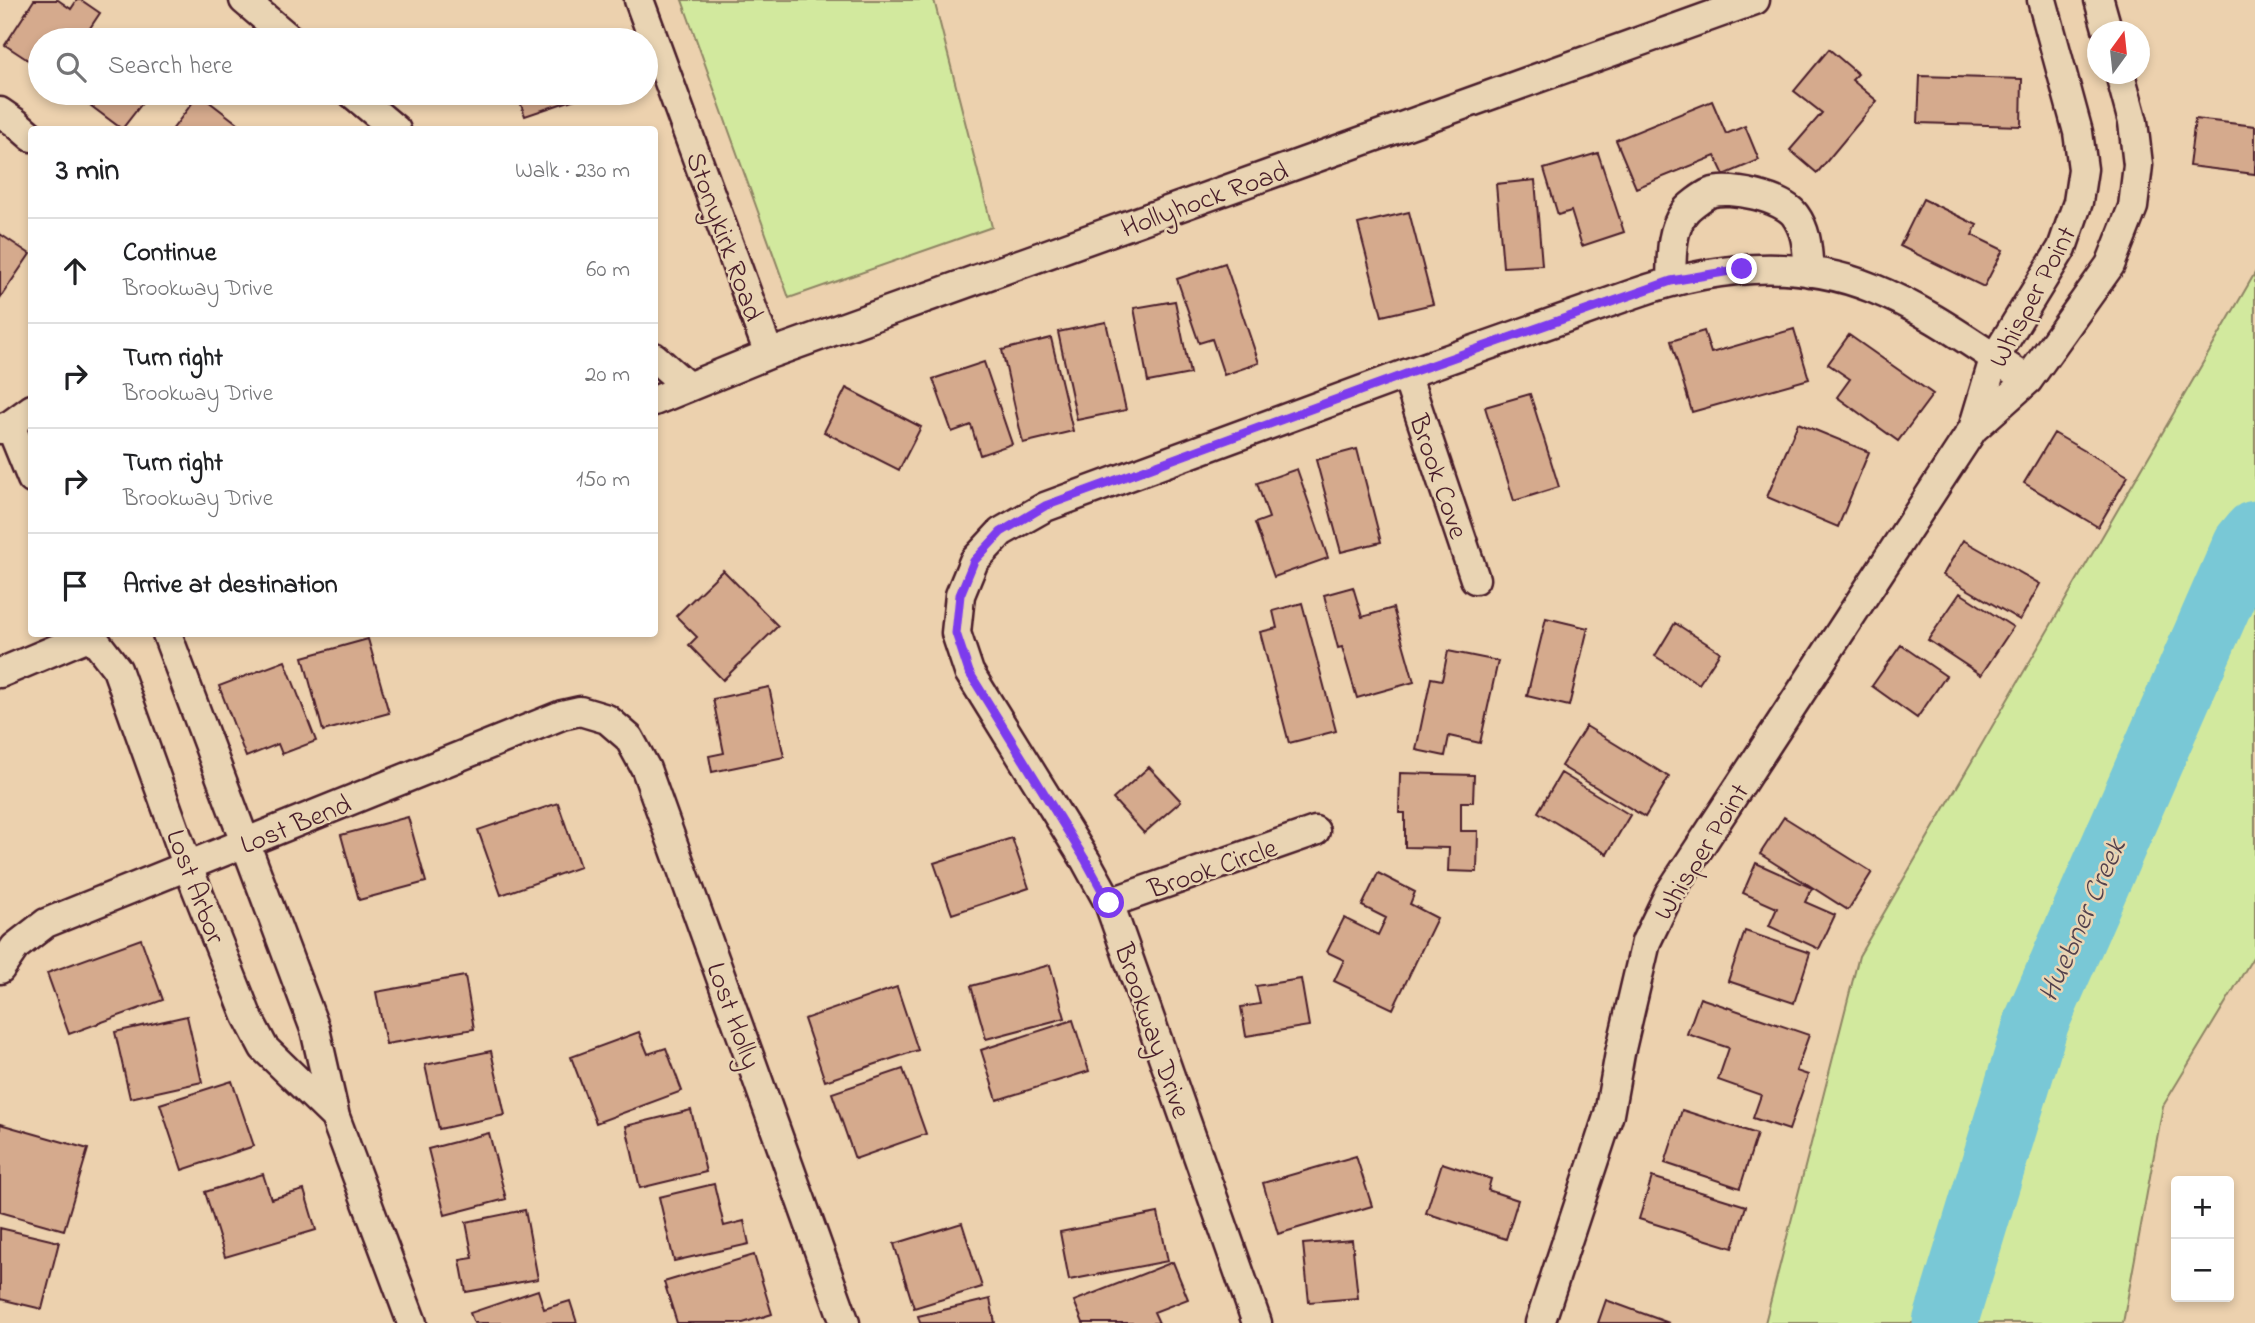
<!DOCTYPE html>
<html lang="en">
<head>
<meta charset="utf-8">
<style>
  :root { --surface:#fff; --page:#f2f2f2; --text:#202124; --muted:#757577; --line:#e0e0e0 }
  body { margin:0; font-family:"Indie Flower",sans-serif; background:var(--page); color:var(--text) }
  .controls { position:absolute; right:21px; bottom:21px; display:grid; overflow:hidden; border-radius:7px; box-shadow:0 4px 10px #0003 }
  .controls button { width:63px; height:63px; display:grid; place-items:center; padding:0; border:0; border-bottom:2px solid var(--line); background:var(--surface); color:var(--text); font:35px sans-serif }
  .compass { position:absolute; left:2087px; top:21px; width:63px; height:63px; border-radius:50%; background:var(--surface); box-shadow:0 4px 10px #0003; rotate:15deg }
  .stop { position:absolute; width:21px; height:21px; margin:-16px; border:5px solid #7c3aed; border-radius:50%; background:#fff }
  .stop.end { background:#7c3aed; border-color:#fff; box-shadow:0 2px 7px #0008 }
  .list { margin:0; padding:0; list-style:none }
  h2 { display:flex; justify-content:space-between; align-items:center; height:91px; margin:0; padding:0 28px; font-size:30px }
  h2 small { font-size:23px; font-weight:400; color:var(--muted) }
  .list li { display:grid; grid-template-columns:46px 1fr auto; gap:21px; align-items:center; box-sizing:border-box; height:105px; padding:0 28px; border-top:2px solid var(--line) }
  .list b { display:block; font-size:26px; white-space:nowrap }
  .list p { margin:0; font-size:23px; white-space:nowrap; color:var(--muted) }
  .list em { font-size:23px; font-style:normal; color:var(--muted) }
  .icon { flex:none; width:38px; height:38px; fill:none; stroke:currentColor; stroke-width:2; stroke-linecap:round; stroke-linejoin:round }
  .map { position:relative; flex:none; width:2255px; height:1323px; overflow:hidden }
  .search { position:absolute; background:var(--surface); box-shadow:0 4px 10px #0003; left:28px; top:28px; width:630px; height:77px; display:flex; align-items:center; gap:18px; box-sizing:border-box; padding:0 24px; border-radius:38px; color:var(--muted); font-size:26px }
  .panel { position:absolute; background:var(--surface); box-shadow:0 4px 10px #0003; left:28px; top:126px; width:630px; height:511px; border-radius:7px }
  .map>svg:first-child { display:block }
  .green { fill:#d2e99e; stroke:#8e8464; stroke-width:2 }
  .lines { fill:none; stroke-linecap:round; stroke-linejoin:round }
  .river { stroke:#79c8d6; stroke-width:65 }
  .building { fill:#d5aa8d; stroke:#4a1f2b; stroke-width:2 }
  .minor-casing { stroke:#4a1f2b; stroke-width:33 }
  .minor { stroke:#e9d4b3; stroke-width:28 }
  .route { stroke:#7c3aed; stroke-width:9 }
  .labels { text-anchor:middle; stroke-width:5; stroke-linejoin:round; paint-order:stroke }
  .street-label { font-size:28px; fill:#4a1f2b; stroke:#e9d4b3 }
  .water-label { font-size:30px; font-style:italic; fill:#53414d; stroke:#e9d4b3 }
</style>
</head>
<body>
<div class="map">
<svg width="2255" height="1323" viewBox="0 0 2255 1323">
  <rect width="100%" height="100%" fill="#ecd1ae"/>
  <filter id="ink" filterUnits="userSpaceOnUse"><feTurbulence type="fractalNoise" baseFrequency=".0143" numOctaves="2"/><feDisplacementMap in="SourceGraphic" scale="14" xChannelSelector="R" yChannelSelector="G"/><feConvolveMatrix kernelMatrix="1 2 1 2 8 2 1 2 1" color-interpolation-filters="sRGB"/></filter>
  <g filter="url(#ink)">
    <!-- green -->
    <path class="green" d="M682 0H934L992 227 789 298Z
      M2255 273V954L2163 1106 2123 1323H1765L1859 956Z"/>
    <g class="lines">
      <!-- river -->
      <path class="river" d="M1945 1323 2037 1021 2245 545 2255 533"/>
    </g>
    <!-- building -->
    <path class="building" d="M34 0H58L71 9 77 0H81L100 13 82 40H40V68L5 45Z
      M1829 49 1858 74 1852 80 1877 101 1817 173 1790 150 1822 113 1794 91Z
      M1920 76 2022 79 2021 126 1918 123Z
      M76 93H150L122 129 75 94Z
      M517 93H583L584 96 525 116Z
      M199 94 246 130H172Z
      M1712 101 1726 134 1745 126 1759 160 1724 175 1715 156 1636 188 1616 140Z
      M2195 119 2255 126V174L2189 166Z
      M1598 153 1624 232 1582 246 1571 211 1558 215 1544 169Z
      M1535 180 1542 265 1503 267 1496 184Z
      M1923 199 1977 225 1972 235 2003 250 1984 287 1900 246Z
      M1409 212 1433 304 1382 316 1358 224Z
      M0 234 30 254 0 298Z
      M1225 263 1259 363 1224 375 1212 339 1199 343 1177 279Z
      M1175 301 1190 374 1148 382 1134 308Z
      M1106 322 1126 410 1077 420 1058 332Z
      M1794 329 1809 379 1692 412 1671 341 1704 331 1711 353Z
      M1849 335 1933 394 1898 441 1837 397 1850 379 1828 364Z
      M1051 338 1073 431 1023 443 1002 350Z
      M984 362 1012 444 980 455 971 425 952 432 933 379Z
      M846 388 921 427 899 470 824 432Z
      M1530 394 1559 487 1514 501 1485 407Z
      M1798 423 1869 452 1838 527 1767 497Z
      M2054 433 2128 476 2098 527 2024 483Z
      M1357 449 1381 542 1341 552 1316 460Z
      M1297 469 1328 558 1274 577 1255 523 1269 518 1257 483Z
      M1963 540 2040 584 2020 620 1943 575Z
      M723 570 778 626 723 680 689 645 697 637 676 616Z
      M1353 587 1362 617 1393 608 1414 682 1357 698 1342 647 1338 648 1324 595Z
      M1960 593 2013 627 1981 675 1928 640Z
      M1302 603 1336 731 1289 743 1260 632 1277 628 1273 611Z
      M1546 618 1588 628 1569 706 1527 696Z
      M1675 623 1720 652 1699 684 1655 656Z
      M368 639 389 713 323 731 303 657Z
      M1901 645 1946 676 1917 718 1872 686Z
      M1448 651 1498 661 1480 743 1449 736 1445 756 1416 750 1431 678 1442 680Z
      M285 661 316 741 282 754 278 744 246 757 219 686Z
      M769 687 784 757 712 772 709 756 724 753 713 699Z
      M1586 726 1669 777 1645 817 1561 766Z
      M1149 767 1181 801 1144 833 1113 799Z
      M1400 773 1474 775 1473 802H1461V831H1478L1477 872 1448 871 1449 848 1405 847V813H1399Z
      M1561 773 1630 815 1607 854 1538 812Z
      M558 803 580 867 501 895 478 830Z
      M408 817 426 882 359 900 341 835Z
      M1784 817 1872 872 1848 910 1760 854Z
      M1012 838 1029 888 952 914 934 863Z
      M1756 863 1812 888 1805 902 1835 915 1819 949 1769 926 1777 908 1743 893Z
      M1378 873 1415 892 1410 904 1437 918 1393 1009 1334 981 1344 960 1327 952 1344 918 1378 935 1386 918 1362 906Z
      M1745 931 1810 953 1794 1003 1728 981Z
      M141 939 163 1000 69 1034 47 973Z
      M1050 965 1065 1018 986 1039 971 986Z
      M465 976 474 1029 386 1044 376 992Z
      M1301 979 1309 1026 1246 1036 1241 1007 1260 1004 1256 986Z
      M897 987 918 1050 825 1081 804 1019Z
      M1700 998 1809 1035 1796 1071 1808 1075 1789 1130 1753 1118 1761 1095 1718 1080 1729 1048 1687 1034Z
      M187 1016 202 1082 130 1098 115 1032Z
      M1073 1020 1089 1071 997 1100 981 1050Z
      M639 1032 648 1054 666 1048 682 1091 596 1123 571 1057Z
      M491 1051 505 1115 439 1129 425 1065Z
      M903 1069 926 1134 855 1159 832 1093Z
      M232 1081 254 1146 182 1170 160 1104Z
      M691 1110 706 1172 640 1188 626 1126Z
      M1682 1110 1757 1134 1740 1188 1665 1163Z
      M0 1124 88 1149 64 1230 0 1212Z
      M489 1133 506 1199 445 1215 428 1149Z
      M1356 1156 1372 1206 1278 1234 1263 1183Z
      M1442 1163 1491 1179 1488 1190 1518 1200 1506 1239 1426 1213Z
      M263 1174 271 1199 304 1190 316 1230 225 1257 205 1192Z
      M1652 1177 1746 1206 1733 1248 1639 1219Z
      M714 1184 724 1226 744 1221 749 1244 674 1261 659 1197Z
      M525 1210 538 1279 466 1292 460 1260 473 1258 466 1222Z
      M1158 1213 1168 1261 1069 1280 1060 1232Z
      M962 1223 982 1287 914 1308 894 1244Z
      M0 1228 59 1242 42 1309 0 1299Z
      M1352 1240 1358 1298 1309 1302 1303 1244Z
      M754 1255 772 1314 743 1323H677L664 1282Z
      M1173 1262 1188 1299 1154 1312 1159 1323H1083L1074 1301Z
      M538 1290 544 1309 570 1301 577 1323H474L470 1313Z
      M990 1299 995 1323H920L918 1316Z
      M1606 1300 1669 1323H1598Z"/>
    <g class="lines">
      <defs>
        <path id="minor" d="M244 0 291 40
          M639 0 769 354
          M2099 0 2108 32
          M352 93 396 130
          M0 112 16 123 32 137
          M1671 281C1672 258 1670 232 1684 213 1688 207 1703 196 1710 193 1730 186 1783 198 1795 215 1808 233 1807 251 1809 272
          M654 357 688 387
          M1406 374 1475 579
          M654 401 769 354 1755 0
          M10 425 32 479
          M0 429 10 425 32 409
          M1973 429 1994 359 2062 248 2078 202 2083 169 2078 132 2042 0
          M90 634 117 669 188 867 247 1016 264 1048 335 1117
          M167 634 315 1029 335 1117 412 1323
          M0 673 93 634
          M1109 903 1315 831
          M0 969 15 947 46 923 562 715 580 711 607 719 629 738 646 769 845 1323
          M1257 1323 1109 903 1086 861 969 672 956 633 960 595 974 561 1001 532 1045 507 1406 374 1633 294C1710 267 1795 257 1872 288 1928 310 1978 348 2028 380
          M1540 1323 1609 1114 1620 1053 1646 942 1669 894 1973 429 2028 380 2110 265 2133 207 2138 165 2133 122 2120 74"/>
      </defs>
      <!-- minor casing -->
      <use href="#minor" class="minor-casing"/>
      <!-- minor -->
      <use href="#minor" class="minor"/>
    </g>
  </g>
  <g class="lines" filter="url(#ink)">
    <!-- route -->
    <path class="route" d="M1109 903 1086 861 969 672 956 633 960 595 974 561 1001 532 1045 506 1406 374 1671 281 1742 269"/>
  </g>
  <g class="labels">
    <!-- street labels -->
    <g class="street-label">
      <text transform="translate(1204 198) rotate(-20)" y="10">Hollyhock Road</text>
      <text transform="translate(726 236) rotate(70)" y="10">Stonykirk Road</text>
      <text transform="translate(2031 296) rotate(-62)" y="10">Whisper Point</text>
      <text transform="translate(1440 476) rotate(71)" y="10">Brook Cove</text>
      <text transform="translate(295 823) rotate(-22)" y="10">Lost Bend</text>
      <text transform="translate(1700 851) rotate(-58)" y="10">Whisper Point</text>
      <text transform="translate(1212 867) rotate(-19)" y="10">Brook Circle</text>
      <text transform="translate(197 886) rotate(69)" y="10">Lost Arbor</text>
      <text transform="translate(735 1015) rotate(70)" y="10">Lost Holly</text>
      <text transform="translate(1154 1030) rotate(71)" y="10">Brookway Drive</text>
    </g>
    <!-- water labels -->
    <g class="water-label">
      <text transform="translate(2081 920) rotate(-66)" y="10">Huebner Creek</text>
    </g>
  </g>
</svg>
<div class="controls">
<button>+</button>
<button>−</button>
</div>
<svg class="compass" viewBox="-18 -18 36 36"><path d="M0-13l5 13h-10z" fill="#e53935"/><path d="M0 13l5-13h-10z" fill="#757577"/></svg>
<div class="stop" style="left:1109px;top:903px"></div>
<div class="stop end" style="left:1742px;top:269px"></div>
<div class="search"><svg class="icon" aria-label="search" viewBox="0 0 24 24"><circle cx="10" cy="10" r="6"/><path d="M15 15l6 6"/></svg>Search here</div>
<section class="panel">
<h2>3 min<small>Walk · 230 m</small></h2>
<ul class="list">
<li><svg class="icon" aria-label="ahead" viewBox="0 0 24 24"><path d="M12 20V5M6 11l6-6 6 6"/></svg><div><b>Continue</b><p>Brookway Drive</p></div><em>60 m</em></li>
<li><svg class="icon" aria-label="right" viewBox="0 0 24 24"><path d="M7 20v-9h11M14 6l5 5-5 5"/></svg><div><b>Turn right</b><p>Brookway Drive</p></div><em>20 m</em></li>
<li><svg class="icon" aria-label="right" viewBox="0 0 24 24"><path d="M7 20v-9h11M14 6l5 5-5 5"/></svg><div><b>Turn right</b><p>Brookway Drive</p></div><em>150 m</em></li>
<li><svg class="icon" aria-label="arrive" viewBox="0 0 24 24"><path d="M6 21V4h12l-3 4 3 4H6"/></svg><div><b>Arrive at destination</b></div></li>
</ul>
</section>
</div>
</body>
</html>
